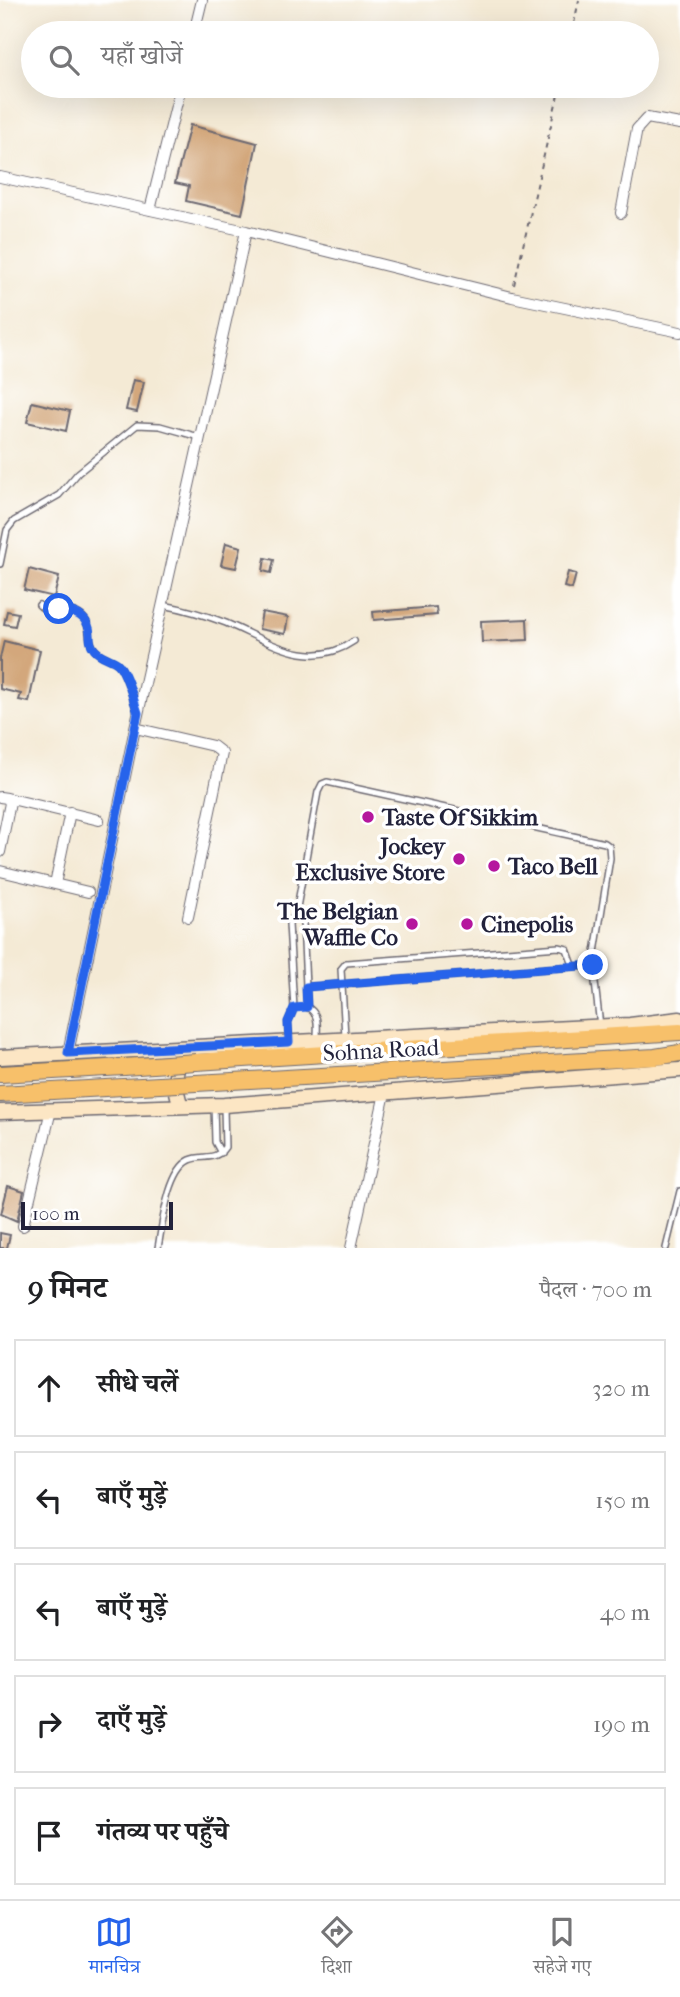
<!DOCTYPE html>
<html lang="hi">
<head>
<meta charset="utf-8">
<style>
  :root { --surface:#fff; --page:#f6f6f6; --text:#202124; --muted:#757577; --line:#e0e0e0; --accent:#2563eb }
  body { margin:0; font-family:"IM FELL French Canon","Noto Serif Devanagari",serif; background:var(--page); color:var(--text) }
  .scale { position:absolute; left:21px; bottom:18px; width:152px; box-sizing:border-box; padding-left:7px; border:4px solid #22223b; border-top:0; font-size:19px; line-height:24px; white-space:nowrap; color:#22223b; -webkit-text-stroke:5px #fff; paint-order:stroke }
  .stop { position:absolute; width:21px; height:21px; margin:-16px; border:5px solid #2563eb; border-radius:50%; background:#fff }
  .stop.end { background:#2563eb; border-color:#fff; box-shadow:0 2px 7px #0008 }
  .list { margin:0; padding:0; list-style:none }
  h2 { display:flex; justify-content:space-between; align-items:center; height:91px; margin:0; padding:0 28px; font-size:30px }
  h2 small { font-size:23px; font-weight:400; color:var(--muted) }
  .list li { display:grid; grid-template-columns:46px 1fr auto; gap:21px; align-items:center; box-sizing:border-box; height:98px; margin:0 14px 14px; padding:0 14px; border:2px solid var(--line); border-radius:0px }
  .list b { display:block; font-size:26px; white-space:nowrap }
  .list em { font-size:23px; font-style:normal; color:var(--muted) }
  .icon { flex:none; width:38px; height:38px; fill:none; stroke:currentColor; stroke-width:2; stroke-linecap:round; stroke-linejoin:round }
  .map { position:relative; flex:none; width:680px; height:1248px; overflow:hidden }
  .search { position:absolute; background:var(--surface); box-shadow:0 7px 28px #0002; left:21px; right:21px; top:21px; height:77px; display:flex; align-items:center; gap:18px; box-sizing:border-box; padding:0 24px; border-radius:38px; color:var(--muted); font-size:26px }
  .sheet { height:651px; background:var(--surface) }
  nav { display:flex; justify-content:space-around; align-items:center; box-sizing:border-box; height:98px; border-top:2px solid var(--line); background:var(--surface); font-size:19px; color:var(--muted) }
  nav a { display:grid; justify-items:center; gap:4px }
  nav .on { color:var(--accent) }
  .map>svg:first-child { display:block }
  .building { fill:#d3a77c }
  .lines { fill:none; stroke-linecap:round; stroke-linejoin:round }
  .service-casing { stroke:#6c6871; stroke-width:8 }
  .minor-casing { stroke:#6c6871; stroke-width:12 }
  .secondary-casing { stroke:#6c6871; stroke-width:17 }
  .trunk-casing { stroke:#6c6871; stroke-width:18 }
  .path { stroke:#6c6871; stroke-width:2; stroke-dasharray:5 5; stroke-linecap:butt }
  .service { stroke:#fff; stroke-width:5 }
  .minor { stroke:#fff; stroke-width:10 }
  .secondary { stroke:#fce6c4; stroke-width:14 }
  .trunk { stroke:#f7c06b; stroke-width:16 }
  .trunk-bridge-casing { stroke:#6c6871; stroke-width:18; stroke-linecap:butt }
  .trunk-bridge { stroke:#f7c06b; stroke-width:16 }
  .route { stroke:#2563eb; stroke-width:9 }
  .poi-dot { fill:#b5179e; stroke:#fff; stroke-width:2.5 }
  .labels { text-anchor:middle; stroke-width:7; stroke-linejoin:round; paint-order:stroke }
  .poi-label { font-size:23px; font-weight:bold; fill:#22223b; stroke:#fff; text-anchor:start }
  .street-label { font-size:23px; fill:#22223b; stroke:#fff }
</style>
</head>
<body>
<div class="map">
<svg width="680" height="1248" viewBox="0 0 680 1248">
  <rect width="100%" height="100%" fill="#fff"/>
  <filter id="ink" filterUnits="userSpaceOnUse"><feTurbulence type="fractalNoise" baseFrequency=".0143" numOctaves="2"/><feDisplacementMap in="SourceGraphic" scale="14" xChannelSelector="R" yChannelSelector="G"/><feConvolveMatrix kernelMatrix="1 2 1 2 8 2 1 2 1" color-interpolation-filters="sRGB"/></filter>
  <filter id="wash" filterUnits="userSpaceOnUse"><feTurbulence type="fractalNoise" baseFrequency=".00686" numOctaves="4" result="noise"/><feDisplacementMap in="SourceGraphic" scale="28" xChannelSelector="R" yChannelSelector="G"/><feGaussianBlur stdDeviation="1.57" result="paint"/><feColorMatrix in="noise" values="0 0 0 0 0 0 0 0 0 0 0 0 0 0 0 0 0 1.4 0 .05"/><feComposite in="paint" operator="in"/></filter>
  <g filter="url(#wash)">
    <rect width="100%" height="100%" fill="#f4ead5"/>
    <g id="blocks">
      <!-- building -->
      <path class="building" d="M190 125 257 143 242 214 186 201 189 186 175 183Z
        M133 380 144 382 137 412 126 410Z
        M32 402 70 411 66 431 27 422Z
        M226 543 241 547 236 568 221 565Z
        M265 558 274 560 271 573 263 571Z
        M29 569 59 577 54 597 24 590Z
        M568 572 576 574 572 589 564 587Z
        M436 607 437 615 374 620 373 612Z
        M7 611 18 613 15 626 4 624Z
        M262 612 288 617 285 634 259 629Z
        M527 619 528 640 482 642 481 621Z
        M4 641 40 650 29 702 19 700 21 694 0 689V658Z
        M8 1186 24 1191 17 1221 1 1214Z
        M0 1233 10 1235 7 1248H0Z"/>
    </g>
  </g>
  <g filter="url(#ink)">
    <use href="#blocks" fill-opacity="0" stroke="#6c6871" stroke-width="2"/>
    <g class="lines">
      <defs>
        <path id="service" d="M0 564 7 530 14 521 59 495 78 473 137 425 160 426 199 437
          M39 605C49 616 67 606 80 615 92 623 87 635 92 645 97 657 110 657 118 664 126 672 133 699 137 711
          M163 605C185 609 205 615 226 623 269 641 309 672 354 641
          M296 913 303 922 307 1007C320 1014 317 1026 317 1039
          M306 987 593 965
          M345 1036 341 969 346 963 559 947 567 949 573 965
          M289 1042 288 1022 294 1008 289 924 296 913 318 792 322 784 327 782 605 843 609 846 610 858 593 965 600 1026
          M214 1105 215 1142 221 1153
          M158 1248C162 1226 168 1170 190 1160 203 1154 215 1162 225 1147L224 1108
          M666 1248 680 1191"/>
        <path id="minor" d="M194 33 202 0
          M0 177 246 231 512 297 680 332
          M150 210 181 86
          M621 213 637 129 647 118 680 124
          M135 728 213 746 222 753 188 917
          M0 797 7 798 10 803 0 852
          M7 798 99 820
          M0 871 88 892
          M55 884 70 812
          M68 1053 135 728 246 231
          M23 1226 51 1110
          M351 1248 385 1093"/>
        <path id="secondary" d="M181 1053C174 1071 174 1088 181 1106
          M0 1057 630 1025 680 1019
          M0 1112 224 1105 680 1070"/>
        <path id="trunk" d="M196 1062 680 1032
          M0 1074 124 1067
          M196 1083 655 1057 680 1053
          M0 1094 123 1087"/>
      </defs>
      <!-- service casing -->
      <use href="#service" class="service-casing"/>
      <!-- minor casing -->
      <use href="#minor" class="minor-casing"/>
      <!-- secondary casing -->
      <use href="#secondary" class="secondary-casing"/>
      <!-- trunk casing -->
      <use href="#trunk" class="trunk-casing"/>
      <!-- path -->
      <path class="path" d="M572 33 579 0
        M514 285 560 86"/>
      <!-- service -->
      <use href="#service" class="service"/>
      <!-- minor -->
      <use href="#minor" class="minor"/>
      <!-- secondary -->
      <use href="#secondary" class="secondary"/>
      <!-- trunk -->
      <use href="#trunk" class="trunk"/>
      <defs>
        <path id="trunk-bridge" d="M124 1067 196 1062
          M123 1087 196 1083"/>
      </defs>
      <!-- trunk-bridge casing -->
      <use href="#trunk-bridge" class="trunk-bridge-casing"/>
      <!-- trunk-bridge -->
      <use href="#trunk-bridge" class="trunk-bridge"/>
    </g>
  </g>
  <g class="lines" filter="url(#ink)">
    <!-- route -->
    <path class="route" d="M59 609C74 611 89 616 90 634 90 640 90 644 94 649 100 657 110 658 117 663 126 670 134 702 138 713L68 1053 289 1042 288 1022 294 1008 307 1007 306 987 593 965"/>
  </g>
  <!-- markers -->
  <g class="poi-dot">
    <circle cx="368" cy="817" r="7"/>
    <circle cx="459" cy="859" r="7"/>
    <circle cx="494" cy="866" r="7"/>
    <circle cx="412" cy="924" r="7"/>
    <circle cx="467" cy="924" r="7"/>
  </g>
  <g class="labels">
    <!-- poi labels -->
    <g class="poi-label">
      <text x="382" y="825">Taste Of Sikkim</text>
      <text x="445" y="854" text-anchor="end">Jockey<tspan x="445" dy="26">Exclusive Store</tspan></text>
      <text x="508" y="874">Taco Bell</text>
      <text x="398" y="919" text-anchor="end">The Belgian<tspan x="398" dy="26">Waffle Co</tspan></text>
      <text x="481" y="932">Cinepolis</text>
    </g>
    <!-- street labels -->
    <g class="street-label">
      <text transform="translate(381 1050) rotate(-3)" y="8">Sohna Road</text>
    </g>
  </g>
</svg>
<div class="scale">100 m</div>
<div class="stop" style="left:59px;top:609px"></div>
<div class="stop end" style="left:593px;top:965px"></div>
<div class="search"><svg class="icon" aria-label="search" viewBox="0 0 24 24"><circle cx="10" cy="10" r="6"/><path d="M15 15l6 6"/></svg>यहाँ खोजें</div>
</div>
<section class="sheet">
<h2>9 मिनट<small>पैदल · 700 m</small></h2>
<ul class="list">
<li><svg class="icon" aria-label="ahead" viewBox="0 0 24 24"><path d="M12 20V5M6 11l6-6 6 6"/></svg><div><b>सीधे चलें</b></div><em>320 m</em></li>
<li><svg class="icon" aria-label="left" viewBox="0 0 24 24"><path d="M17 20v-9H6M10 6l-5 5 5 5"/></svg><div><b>बाएँ मुड़ें</b></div><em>150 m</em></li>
<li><svg class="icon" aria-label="left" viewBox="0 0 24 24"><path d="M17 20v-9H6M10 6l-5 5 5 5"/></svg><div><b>बाएँ मुड़ें</b></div><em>40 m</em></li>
<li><svg class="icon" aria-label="right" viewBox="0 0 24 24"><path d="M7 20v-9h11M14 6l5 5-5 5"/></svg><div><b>दाएँ मुड़ें</b></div><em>190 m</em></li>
<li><svg class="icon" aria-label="arrive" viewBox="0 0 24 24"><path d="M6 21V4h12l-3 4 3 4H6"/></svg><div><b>गंतव्य पर पहुँचे</b></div></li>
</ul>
</section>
<nav>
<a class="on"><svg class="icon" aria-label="map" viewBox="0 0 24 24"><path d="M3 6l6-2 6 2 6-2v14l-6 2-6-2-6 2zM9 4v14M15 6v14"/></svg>मानचित्र</a>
<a><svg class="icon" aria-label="directions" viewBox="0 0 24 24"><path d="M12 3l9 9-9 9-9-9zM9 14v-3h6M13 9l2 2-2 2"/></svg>दिशा</a>
<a><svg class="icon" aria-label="saved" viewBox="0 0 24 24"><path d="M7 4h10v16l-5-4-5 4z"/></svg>सहेजे गए</a>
</nav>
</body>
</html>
